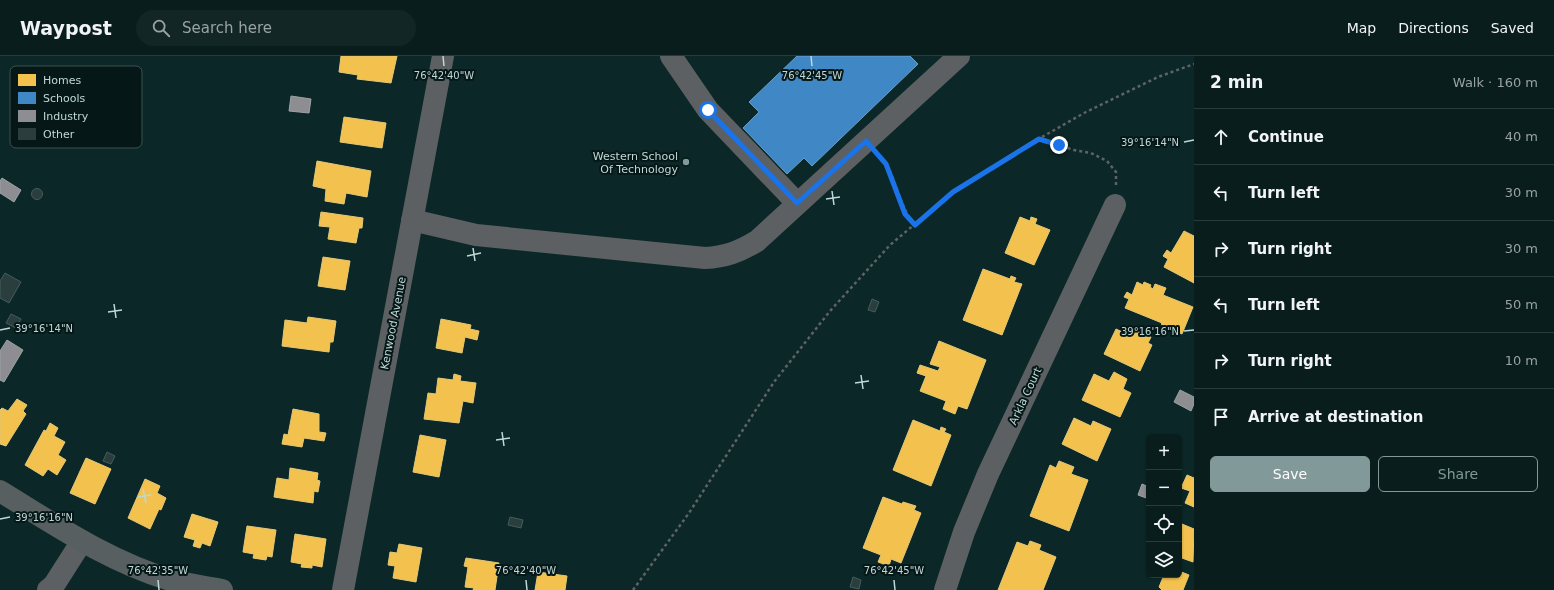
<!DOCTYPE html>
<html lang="en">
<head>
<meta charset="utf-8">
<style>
  :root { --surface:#091d1d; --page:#122626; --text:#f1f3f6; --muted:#99a2a4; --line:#293b3b; --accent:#819999 }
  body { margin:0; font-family:"DejaVu Sans",sans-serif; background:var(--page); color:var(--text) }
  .controls { position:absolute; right:12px; bottom:12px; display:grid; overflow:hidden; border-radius:6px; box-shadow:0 1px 3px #0004 }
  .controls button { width:36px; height:36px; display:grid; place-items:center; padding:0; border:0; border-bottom:1px solid var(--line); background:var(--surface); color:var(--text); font:20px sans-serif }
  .stop { position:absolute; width:12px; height:12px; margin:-9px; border:3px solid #1a73e8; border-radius:50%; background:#fff }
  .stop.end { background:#1a73e8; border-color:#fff; box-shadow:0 1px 4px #0008 }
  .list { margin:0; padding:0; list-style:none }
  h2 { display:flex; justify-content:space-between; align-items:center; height:52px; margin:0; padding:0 16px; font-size:17px }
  h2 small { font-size:13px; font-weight:400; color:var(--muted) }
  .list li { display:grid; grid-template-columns:26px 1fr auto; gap:12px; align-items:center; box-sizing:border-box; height:56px; padding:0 16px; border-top:1px solid var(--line) }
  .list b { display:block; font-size:15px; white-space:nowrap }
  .list em { font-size:13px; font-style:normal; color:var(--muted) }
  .actions { display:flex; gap:8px; padding:12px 16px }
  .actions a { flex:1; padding:9px 0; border:1px solid var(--accent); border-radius:6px; text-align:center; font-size:14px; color:var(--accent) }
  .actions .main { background:var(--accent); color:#fff }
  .icon { flex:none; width:22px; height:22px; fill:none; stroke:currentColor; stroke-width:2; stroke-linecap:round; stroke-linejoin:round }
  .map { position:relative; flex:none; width:1194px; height:534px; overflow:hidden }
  header { display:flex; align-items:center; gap:24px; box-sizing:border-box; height:56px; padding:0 20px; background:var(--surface); border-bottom:1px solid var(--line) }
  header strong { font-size:19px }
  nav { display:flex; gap:22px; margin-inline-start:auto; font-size:14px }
  .search { width:280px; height:36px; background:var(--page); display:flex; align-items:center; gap:10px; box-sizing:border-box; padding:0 14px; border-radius:22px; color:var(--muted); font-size:15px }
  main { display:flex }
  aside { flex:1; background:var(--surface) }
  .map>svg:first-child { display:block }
  .homes { fill:#f2c14e; stroke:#e3c877 }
  .schools { fill:#3f88c5; stroke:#66a0ca }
  .industry { fill:#8d8d92; stroke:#9ca3a7 }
  .building { fill:#2a3e3e; stroke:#465b5b }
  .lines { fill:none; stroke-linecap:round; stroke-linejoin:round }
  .path { stroke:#5e6365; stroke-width:2.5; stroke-dasharray:3 3; stroke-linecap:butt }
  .minor { stroke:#5c6062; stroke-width:22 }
  .major { stroke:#575f61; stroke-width:22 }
  .route { stroke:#1a73e8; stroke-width:5 }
  .ticks { fill:none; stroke:#c0d7d7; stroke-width:1.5 }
  .poi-dot { fill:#819999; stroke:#051817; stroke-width:1.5 }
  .labels { text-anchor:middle; stroke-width:4; stroke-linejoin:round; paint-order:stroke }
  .poi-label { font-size:11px; fill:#c0d7d7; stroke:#051817; text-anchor:end }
  .street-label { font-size:11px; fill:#c0d7d7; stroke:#051817 }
  .key { fill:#051817; stroke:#3d5151; stroke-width:1 }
  .key-label { font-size:11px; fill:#c0d7d7 }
  .ticks-label { font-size:10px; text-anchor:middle; fill:#c0d7d7; stroke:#051817; stroke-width:4; stroke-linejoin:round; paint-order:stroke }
</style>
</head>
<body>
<header>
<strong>Waypost</strong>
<div class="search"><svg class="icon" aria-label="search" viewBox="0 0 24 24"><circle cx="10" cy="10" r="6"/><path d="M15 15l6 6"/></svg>Search here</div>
<nav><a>Map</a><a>Directions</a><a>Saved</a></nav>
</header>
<main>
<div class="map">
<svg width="1194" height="534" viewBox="0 0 1194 534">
  <rect width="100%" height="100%" fill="#0c2727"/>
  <!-- homes -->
  <path class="homes" d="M341 0H397L391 27 357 23 358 19 339 16Z
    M344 61 386 67 382 92 340 86Z
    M317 105 371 115 367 141 346 137 344 148 325 145 326 133 313 130Z
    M321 156 363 162 362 172H359L356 187 328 183 330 171 319 170Z
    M1020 161 1030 165 1031 161 1037 163 1035 168 1050 174 1034 209 1005 197Z
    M1184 175 1194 180V227L1164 211 1168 203 1163 200 1167 194 1171 197Z
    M323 201 350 205 345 234 318 230Z
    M983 213 1010 223 1011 220 1016 222 1014 226 1022 228 1002 279 963 264Z
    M1137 226 1143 229 1144 226 1151 229 1150 231 1153 233 1155 228 1166 232 1163 239 1193 251 1182 278 1161 268 1162 267 1125 252 1129 243 1124 241 1127 236 1132 239Z
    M308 261 336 265 333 286H330L329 296 282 290 285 264 307 267Z
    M441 263 471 269 470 273 479 275 477 284 465 281 462 297 436 292Z
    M1116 273 1131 280 1134 274 1151 281 1148 287 1152 289 1140 315 1104 298Z
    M939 285 986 304 967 353 958 350 955 358 943 353 946 345 920 335 926 320 917 317 920 309 938 315 940 311 930 308Z
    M1114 316 1127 323 1123 333 1131 337 1120 361 1082 344 1094 318 1109 325Z
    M454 318 461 320 460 325 476 327 473 347 463 345 459 367 424 363 428 337 436 338 438 322 453 324Z
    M17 343 27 349 23 355 26 358 6 390 0 388V354L2 352 8 355Z
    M293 353 319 358V376L326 377 324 385 304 382 302 391 282 388 284 378 288 379Z
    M1074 362 1091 370 1093 365 1111 373 1097 405 1062 388Z
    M913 364 940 375 941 371 946 373 944 376 951 379 931 430 893 414Z
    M50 367 58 372 54 380 65 386 58 399 66 404 57 419 48 413 43 420 25 409 44 374 46 375Z
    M420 379 446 384 439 421 413 416Z
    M86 402 111 413 95 448 70 437Z
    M1059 405 1074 411 1071 418 1088 424 1069 475 1030 460 1050 409 1056 412Z
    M290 412 318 417 317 424 320 425 318 436 314 435 313 447 274 441 277 422 289 424Z
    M1187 419 1194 422V451L1185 447 1190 435 1181 432Z
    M145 423 160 430 157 437 166 442 161 454 159 453 150 473 128 462Z
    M883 441 902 448 903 446 916 450 914 454 921 457 901 507 891 503 889 510 878 506 881 499 863 492Z
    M192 458 218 466 210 490 202 487 200 492 193 490 195 484 184 481Z
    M1182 468 1194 473 1193 506 1179 501V472H1180Z
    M247 470 276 474 272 501 267 500 266 504 253 502 254 498 243 496Z
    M295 478 326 483 322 511 312 509V512L301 511 302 508 291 506Z
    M1030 485 1041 489 1039 494 1056 501 1043 534H998L1017 486 1028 490Z
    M399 488 422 492 416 526 393 522 395 510 388 509 390 496 397 497Z
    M466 502 499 507 495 534H473L474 532 465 531 468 511 464 510Z
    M1179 515 1189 519 1183 534H1162L1159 531 1164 519H1179Z
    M538 516 567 520 565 534H535Z"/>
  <!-- schools -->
  <path class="schools" d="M797 0H910L918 8 812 110 804 102 787 118 743 72 759 56 749 46Z"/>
  <!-- industry -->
  <path class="industry" d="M291 40 311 43 309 57 289 55Z
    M2 122 21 134 14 146 0 137V125Z
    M7 284 23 294 4 326 0 324V295Z
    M1180 334 1194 341V348L1191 355 1174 346Z
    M1142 428 1149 431V443L1138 439Z"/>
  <!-- building -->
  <path class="building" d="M31.5 138a5.5 5.5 0 1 1 11 0a5.5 5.5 0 1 1-11 0Z
    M5 217 21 226 9 247 0 242V225Z
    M872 243 879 246 875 256 868 254Z
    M11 258 21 263 16 272 6 267Z
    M107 396 115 400 111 408 103 405Z
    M510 461 523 464 521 472 508 469Z
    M853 521 861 524 859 533 850 531Z"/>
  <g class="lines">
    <!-- path -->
    <path class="path" d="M1039 83 1074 94 1091 97 1107 105 1116 116V129
      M880 100C897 119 897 148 915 169
      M633 534 689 457 774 326 830 255 890 189 953 136 1019 94 1086 56 1158 21 1194 8"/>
    <!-- minor -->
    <path class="minor" d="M671 0 708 54 797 147
      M412 164 476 179 705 202C725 201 739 196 757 185L959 0
      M48 534 54 529 82 485
      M343 534 443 0
      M945 534 964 476 988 418 1115 149"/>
    <!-- major -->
    <path class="major" d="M0 435C55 469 111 507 174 525 190 529 207 531 222 534"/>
  </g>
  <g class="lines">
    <!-- route -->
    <path class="route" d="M708 54 797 147 866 85 886 108 905 158 915 169 953 136 1039 83 1059 89"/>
  </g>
  <!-- ticks -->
  <path class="ticks" d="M443 0 444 10M811 0 812 10M1184 86 1194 84M832 135 834 149M826 143 840 141M473 192 475 205M467 200 481 197M114 248 116 262M108 256 122 254M0 274 10 272M1184 275 1194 274M861 319 863 333M855 327 869 325M502 376 504 390M496 384 510 382M143 433 146 447M138 441 151 439M0 463 10 461M158 524 159 534M526 524 527 534M894 524 895 534"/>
  <!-- markers -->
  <circle class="poi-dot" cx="686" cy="106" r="4"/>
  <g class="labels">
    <!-- poi labels -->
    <g class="poi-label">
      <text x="678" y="104">Western School<tspan x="678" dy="13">Of Technology</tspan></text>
    </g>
    <!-- street labels -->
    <g class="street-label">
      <text transform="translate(393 267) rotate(-79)" y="4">Kenwood Avenue</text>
      <text transform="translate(1025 340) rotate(-65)" y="4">Arkla Court</text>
    </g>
  </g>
  <!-- legend -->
  <rect x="10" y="10" width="132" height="82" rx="6" class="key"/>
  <rect x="18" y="18" width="18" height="12" fill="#f2c14e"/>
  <rect x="18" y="36" width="18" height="12" fill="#3f88c5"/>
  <rect x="18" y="54" width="18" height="12" fill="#8d8d92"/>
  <rect x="18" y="72" width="18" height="12" fill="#2a3e3e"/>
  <g class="key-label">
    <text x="43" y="28">Homes</text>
    <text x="43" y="46">Schools</text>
    <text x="43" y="64">Industry</text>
    <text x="43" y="82">Other</text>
  </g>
  <g class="ticks-label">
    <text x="444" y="23">76°42'40"W</text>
    <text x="812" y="23">76°42'45"W</text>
    <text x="1150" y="90">39°16'14"N</text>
    <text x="44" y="276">39°16'14"N</text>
    <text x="1150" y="279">39°16'16"N</text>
    <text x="44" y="465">39°16'16"N</text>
    <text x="158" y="518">76°42'35"W</text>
    <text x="526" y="518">76°42'40"W</text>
    <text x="894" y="518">76°42'45"W</text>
  </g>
</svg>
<div class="controls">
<button>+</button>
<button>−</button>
<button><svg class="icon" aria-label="locate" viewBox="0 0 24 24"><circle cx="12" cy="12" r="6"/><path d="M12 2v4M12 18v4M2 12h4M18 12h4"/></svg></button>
<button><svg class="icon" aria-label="layers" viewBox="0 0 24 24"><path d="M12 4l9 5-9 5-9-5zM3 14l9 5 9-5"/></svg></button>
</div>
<div class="stop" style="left:708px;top:54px"></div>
<div class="stop end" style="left:1059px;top:89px"></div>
</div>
<aside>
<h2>2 min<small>Walk · 160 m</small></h2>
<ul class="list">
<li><svg class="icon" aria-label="ahead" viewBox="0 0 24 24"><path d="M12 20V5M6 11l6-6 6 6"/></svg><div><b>Continue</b></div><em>40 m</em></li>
<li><svg class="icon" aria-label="left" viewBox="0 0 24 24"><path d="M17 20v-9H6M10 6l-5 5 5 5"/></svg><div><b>Turn left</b></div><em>30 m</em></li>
<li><svg class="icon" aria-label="right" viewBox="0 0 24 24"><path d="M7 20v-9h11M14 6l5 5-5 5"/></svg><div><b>Turn right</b></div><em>30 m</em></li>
<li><svg class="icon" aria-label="left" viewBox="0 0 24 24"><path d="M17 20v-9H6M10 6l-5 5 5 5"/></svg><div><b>Turn left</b></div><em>50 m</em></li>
<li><svg class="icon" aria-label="right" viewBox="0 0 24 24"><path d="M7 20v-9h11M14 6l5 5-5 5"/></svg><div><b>Turn right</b></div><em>10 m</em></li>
<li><svg class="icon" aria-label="arrive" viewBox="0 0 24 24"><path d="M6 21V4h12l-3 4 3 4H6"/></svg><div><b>Arrive at destination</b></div></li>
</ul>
<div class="actions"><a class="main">Save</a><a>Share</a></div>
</aside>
</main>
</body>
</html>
